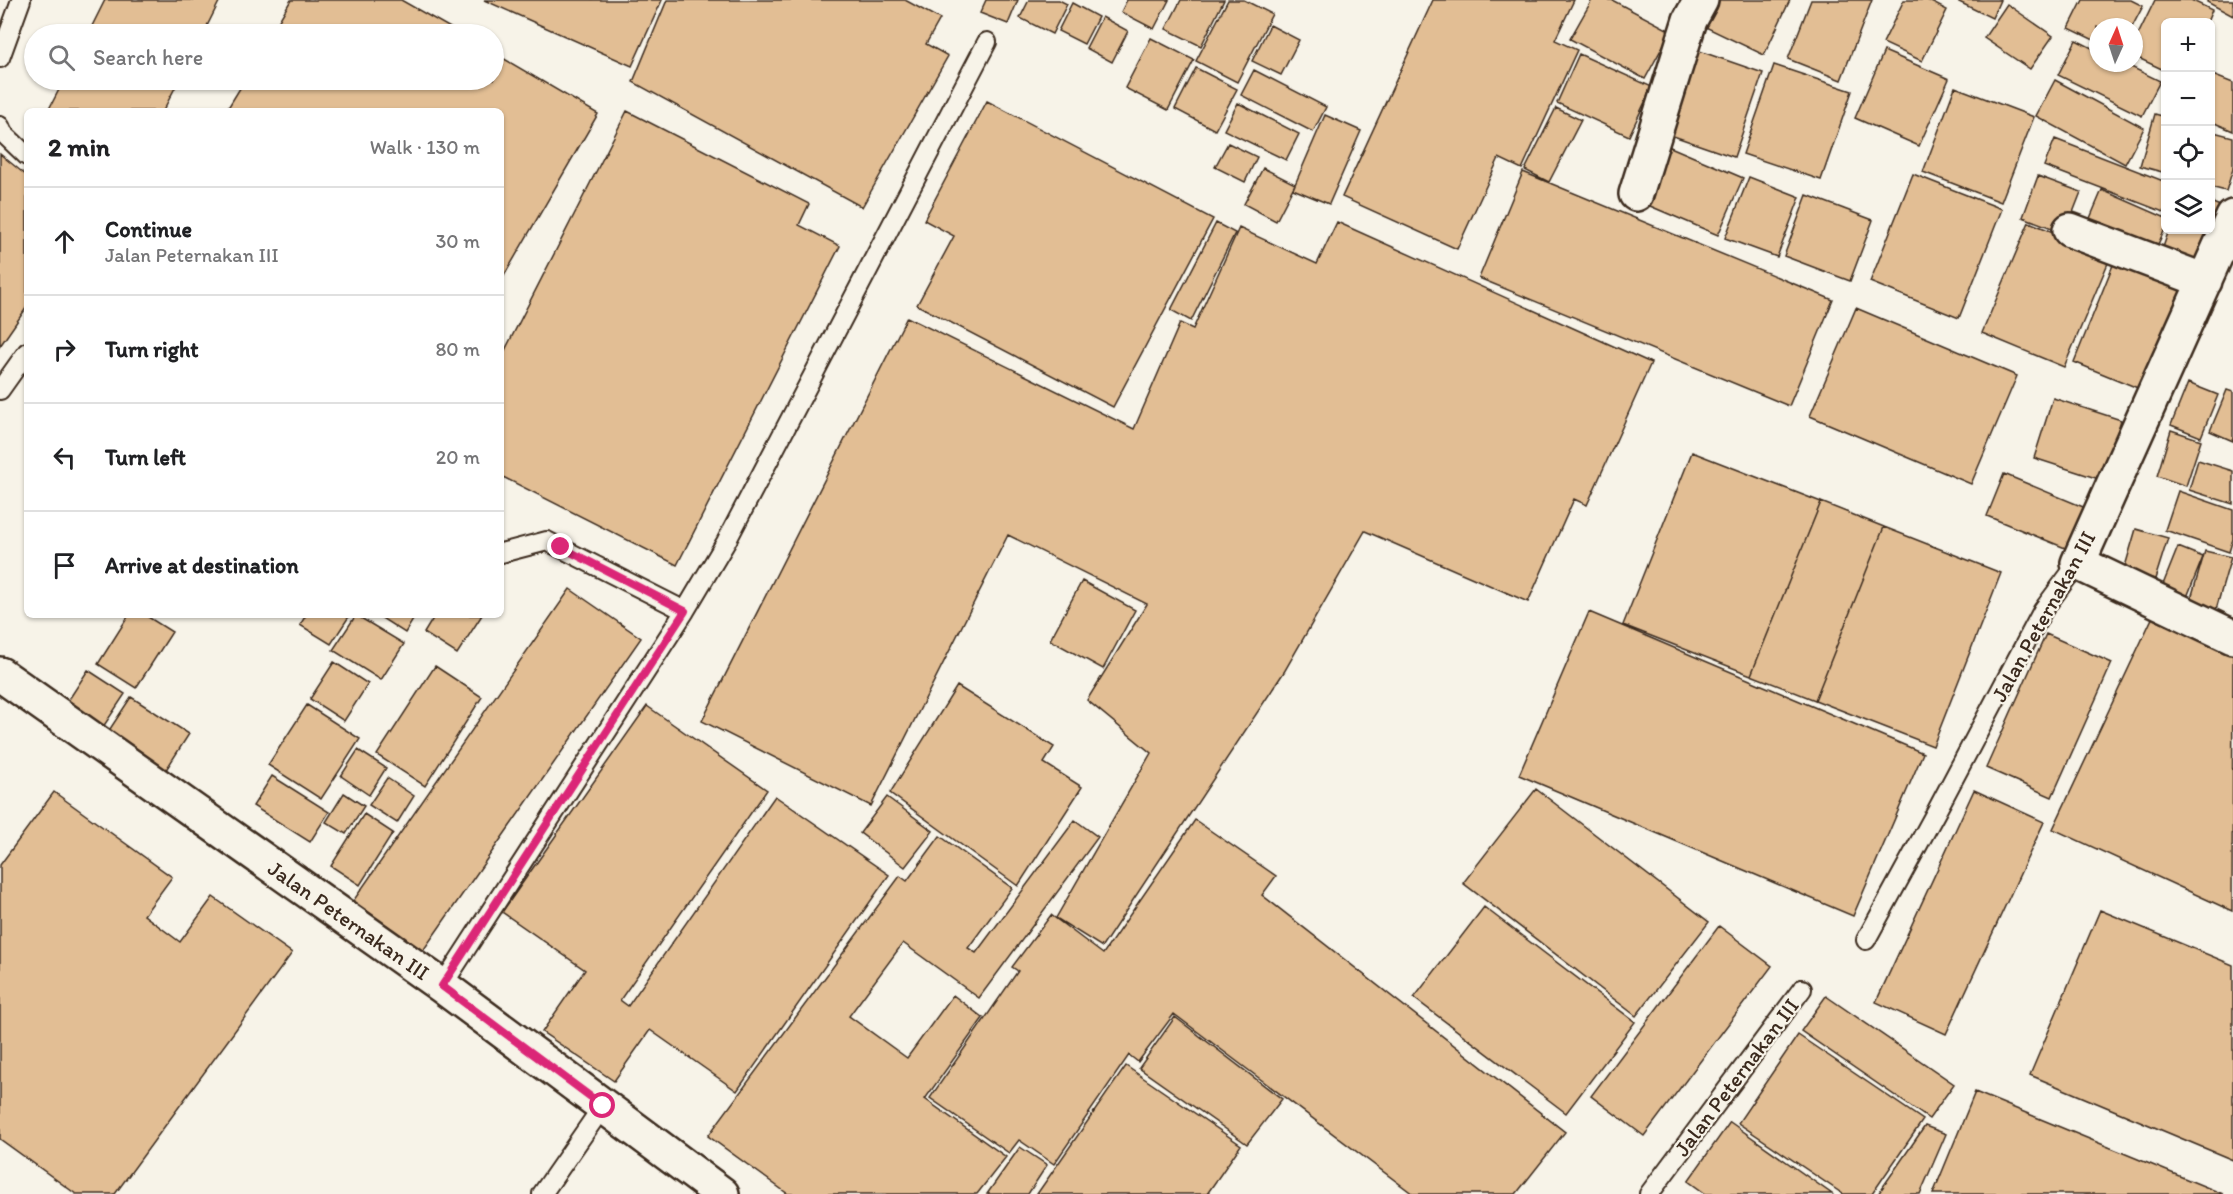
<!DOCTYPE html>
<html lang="en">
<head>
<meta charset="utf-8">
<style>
  :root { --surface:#fff; --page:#f6f6f6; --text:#202124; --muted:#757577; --line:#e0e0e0 }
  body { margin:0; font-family:Itim,sans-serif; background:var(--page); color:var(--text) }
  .controls { position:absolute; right:18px; top:18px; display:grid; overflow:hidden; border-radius:9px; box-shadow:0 2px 4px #0004 }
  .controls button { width:54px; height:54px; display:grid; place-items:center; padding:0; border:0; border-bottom:2px solid var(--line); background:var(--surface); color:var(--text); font:30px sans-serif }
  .compass { position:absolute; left:2089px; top:18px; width:54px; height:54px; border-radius:50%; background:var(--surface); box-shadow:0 2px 4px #0004; rotate:3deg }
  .stop { position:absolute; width:18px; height:18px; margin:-14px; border:4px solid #db2777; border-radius:50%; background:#fff }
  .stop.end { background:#db2777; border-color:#fff; box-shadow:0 2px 6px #0008 }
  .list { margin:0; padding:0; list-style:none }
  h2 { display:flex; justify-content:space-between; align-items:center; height:78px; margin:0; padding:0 24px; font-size:26px }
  h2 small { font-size:20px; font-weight:400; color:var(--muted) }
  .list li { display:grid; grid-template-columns:39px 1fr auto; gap:18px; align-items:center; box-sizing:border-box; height:108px; padding:0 24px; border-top:2px solid var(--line) }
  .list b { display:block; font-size:22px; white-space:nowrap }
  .list p { margin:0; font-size:20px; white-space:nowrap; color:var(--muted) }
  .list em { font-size:20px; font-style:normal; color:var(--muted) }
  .icon { flex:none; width:33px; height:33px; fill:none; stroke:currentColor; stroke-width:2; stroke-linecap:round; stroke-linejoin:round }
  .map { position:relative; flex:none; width:2233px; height:1194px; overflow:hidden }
  .search { position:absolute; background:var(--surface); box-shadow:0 2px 4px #0004; left:24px; top:24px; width:480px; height:66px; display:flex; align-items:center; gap:15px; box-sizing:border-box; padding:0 21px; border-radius:33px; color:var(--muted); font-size:22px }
  .panel { position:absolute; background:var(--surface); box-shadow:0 2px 4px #0004; left:24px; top:108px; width:480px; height:510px; border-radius:9px }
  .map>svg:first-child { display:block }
  .building { fill:#e2be94; stroke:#3b2a1e; stroke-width:1.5 }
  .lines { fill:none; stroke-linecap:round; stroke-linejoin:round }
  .lane-casing { stroke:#3b2a1e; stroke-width:22 }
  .street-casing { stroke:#3b2a1e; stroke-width:38 }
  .lane { stroke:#f7f3e8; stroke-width:18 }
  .street { stroke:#f7f3e8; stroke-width:33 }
  .route { stroke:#db2777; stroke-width:8 }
  .labels { text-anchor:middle; stroke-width:4.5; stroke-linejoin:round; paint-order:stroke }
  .street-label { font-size:22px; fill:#3b2a1e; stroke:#f7f3e8 }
</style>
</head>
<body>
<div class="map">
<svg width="2233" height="1194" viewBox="0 0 2233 1194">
  <rect width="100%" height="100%" fill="#f7f3e8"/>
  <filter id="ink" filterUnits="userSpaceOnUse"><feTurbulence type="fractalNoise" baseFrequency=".0167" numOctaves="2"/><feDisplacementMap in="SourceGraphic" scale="12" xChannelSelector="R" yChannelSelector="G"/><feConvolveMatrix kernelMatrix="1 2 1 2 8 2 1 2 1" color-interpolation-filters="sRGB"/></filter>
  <g filter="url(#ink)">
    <!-- building -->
    <path class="building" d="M105 0H220L203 34H88Z
      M291 0H401L461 34H271Z
      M484 0H662L632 66Z
      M667 0H905L940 19 926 44 948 56 862 207 633 82Z
      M986 0H1018L1008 24 980 13Z
      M1029 0H1059L1067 4 1052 34 1020 18Z
      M1127 0H1169L1154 29 1121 12Z
      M1181 0H1224L1201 46 1166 29Z
      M1228 0H1244L1272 14 1237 82 1196 61Z
      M1433 0H1574L1555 40 1577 50 1522 169 1499 158 1457 249 1342 197Z
      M1592 0H1612L1671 31 1645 79 1570 39Z
      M1706 0H1790L1764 55 1695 22Z
      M1811 0H1872L1841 80 1788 59Z
      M1904 0H1927L1947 10 1922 61 1883 43Z
      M1955 0H2000L1992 18Z
      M2083 0H2131L2143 6 2132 27H2098V42L2069 28Z
      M2155 0H2191L2212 10 2207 22H2166V71L2134 56V43Z
      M2208 0H2233V16L2207 2Z
      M1072 3 1098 17 1084 44 1058 31Z
      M2007 4 2053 36 2030 69 1984 38Z
      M1102 17 1128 31 1112 62 1086 48Z
      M1270 25 1299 40 1281 75 1252 61Z
      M1151 38 1194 60 1168 110 1125 88Z
      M2076 40 2098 51V63H2123L2160 81 2142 116 2058 75Z
      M1685 46 1763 73 1734 157 1656 130Z
      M1884 51 1949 79 1919 146 1855 118Z
      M494 53 598 114 501 281V111H226L245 80H494Z
      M1579 54 1652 87 1629 136 1557 103Z
      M1774 65 1852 91 1821 180 1743 154Z
      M1196 68 1237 89 1215 130 1175 109Z
      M1254 70 1326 107 1313 132 1241 95Z
      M2210 74 2233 83V131L2210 121Z
      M64 80H179L163 111H48Z
      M2055 80 2144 128 2125 164 2036 116Z
      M1955 87 2034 117 2001 202 1923 172Z
      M987 101 1213 219 1113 407 917 305 954 236 924 220Z
      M1238 103 1299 134 1286 160 1224 130Z
      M1556 108 1581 120 1549 182 1525 170Z
      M627 111 809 204 799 225 840 246 677 565 501 476V358Z
      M2155 114 2166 117V173L2140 166Z
      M1325 115 1361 131 1329 204 1293 189Z
      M2210 131 2233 137V169L2226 191 2210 187Z
      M2055 139 2166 182V213L2044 166Z
      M1228 143 1257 157 1245 182 1215 167Z
      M1668 146 1743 178 1718 235 1643 203Z
      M0 154 27 176V307L0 346Z
      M1263 168 1295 184 1276 221 1244 204Z
      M1523 172 1833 300 1789 406 1479 278Z
      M1913 174 2002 209 1959 318 1870 282Z
      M2038 176 2081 192 2065 233 2023 217Z
      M1749 177 1800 197 1777 257 1725 238Z
      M2102 190 2166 218V227L2151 259 2085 230Z
      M1807 195 1873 220 1850 281 1784 256Z
      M2210 202 2223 207 2199 271 2160 256 2169 230H2210Z
      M1337 222 1651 363 1587 505 1574 499 1528 602 1365 531 1284 672 1102 947 1056 918 1151 753 1087 700 1147 604 1008 535 871 806 702 721 907 317 1134 429 1180 323 1193 329 1239 228 1317 264Z
      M2029 222 2111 256 2064 367 1982 333Z
      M1216 223 1235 233 1191 321 1171 310Z
      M2119 250 2196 280 2150 393 2074 362Z
      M1856 308 2017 376 1971 484 1810 416Z
      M2188 383 2218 395 2201 437 2171 425Z
      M2227 390 2233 392V441L2210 431Z
      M2053 398 2121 420 2102 480 2034 458Z
      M2171 430 2201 440 2186 486 2157 476Z
      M1692 452 1821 502 1751 675 1623 625Z
      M2198 460 2233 471V504L2189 490Z
      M2004 474 2088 509 2070 550 1987 516Z
      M2178 491 2233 510V539L2229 552 2165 530Z
      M1821 502 1884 527 1815 700 1751 675Z
      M1884 527 2001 573 1933 746 1815 700Z
      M2136 529 2168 538 2155 579 2124 570Z
      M2178 547 2203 557 2187 597 2162 587Z
      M2205 551 2231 557 2213 620 2187 612Z
      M1082 581 1135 610 1103 669 1050 640Z
      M570 589 641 638 420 955 349 907Z
      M1589 612 1923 753 1853 916 1519 775Z
      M2155 612 2233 648 2232 911 2053 829Z
      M129 615H145L172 632 136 688 98 664Z
      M306 615H350L331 644 300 625Z
      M356 615 404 644 381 680 333 650Z
      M377 615H416L405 633Z
      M435 615H482L457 654 424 633Z
      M2046 634 2112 663 2052 797 1986 768Z
      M334 662 368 684 344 721 310 699Z
      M435 666 482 697 425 786 377 755Z
      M88 670 125 694 101 730 64 707Z
      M957 686 1054 747 1044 763 1082 787 1018 886 890 793Z
      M131 697 189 734 162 776 104 738Z
      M307 705 360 739 321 799 268 765Z
      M647 706 767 790 620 1000 628 1006 775 796 889 875 737 1091 650 1030 614 1081 542 1032 585 970 502 912Z
      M358 750 386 768 369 795 341 776Z
      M272 776 329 812 310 842 253 806Z
      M387 778 414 796 397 823 369 805Z
      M1536 789 1709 922 1636 1016 1463 883Z
      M1974 790 2044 822 1946 1034 1876 1002Z
      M54 792 172 877 144 915 180 942 213 897 292 953 115 1194H76L0 1139V865Z
      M344 793 364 806 346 834 326 822Z
      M887 797 933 831 905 867 860 833Z
      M364 814 393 833 360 885 331 866Z
      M1075 820 1098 837 979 998 903 943 849 1016 907 1058 953 995 983 1018 925 1099 1006 1157 977 1194H788L708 1136 900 876 907 881 940 836 1012 888 968 948 976 953Z
      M1195 820 1276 876 1262 895 1565 1132 1516 1194H1413L1174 1014 1138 1062 1129 1055 1054 1164 1019 1140 1009 1153 930 1098 1018 971 1012 967 1051 915 1103 954Z
      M1484 907 1635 1022 1566 1113 1414 998Z
      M2100 910 2233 965V1160L2030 1075Z
      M1719 926 1772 966 1644 1136 1591 1096Z
      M1826 996 1954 1084 1929 1119 1801 1031Z
      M1175 1017 1282 1099 1247 1144 1139 1068Z
      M1798 1035 1923 1120 1872 1194H1843L1738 1123Z
      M1126 1066 1241 1145 1207 1194H1037Z
      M1975 1092 2223 1194H1933Z
      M1730 1122 1832 1194H1706L1688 1181Z
      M1925 1126 1946 1134 1920 1194H1878Z
      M1020 1147 1047 1165 1028 1194H987Z"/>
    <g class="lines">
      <defs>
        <path id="lane" d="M0 58 21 0
          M0 126 3 133 27 156
          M0 390 27 352
          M501 553 547 541 685 611
          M1866 940 1936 812 2043 610 2078 563
          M442 986 685 611 726 542 987 42
          M542 1194 603 1106
          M1649 1194 1802 989"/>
        <path id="street" d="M1636 194 1690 20 1701 0
          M2233 217 2078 563 2233 637
          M2070 230 2205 281
          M0 674 442 986 722 1194"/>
      </defs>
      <!-- lane casing -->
      <use href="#lane" class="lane-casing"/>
      <!-- street casing -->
      <use href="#street" class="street-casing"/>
      <!-- lane -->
      <use href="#lane" class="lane"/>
      <!-- street -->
      <use href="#street" class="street"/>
    </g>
  </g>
  <g class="lines" filter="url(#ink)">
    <!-- route -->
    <path class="route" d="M561 547 685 611 442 986 603 1106"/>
  </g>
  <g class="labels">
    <!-- street labels -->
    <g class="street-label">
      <text transform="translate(2043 616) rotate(-61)" y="8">Jalan Peternakan III</text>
      <text transform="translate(349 920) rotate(35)" y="8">Jalan Peternakan III</text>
      <text transform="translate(1736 1077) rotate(-53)" y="8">Jalan Peternakan III</text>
    </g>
  </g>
</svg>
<div class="controls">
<button>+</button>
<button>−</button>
<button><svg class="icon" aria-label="locate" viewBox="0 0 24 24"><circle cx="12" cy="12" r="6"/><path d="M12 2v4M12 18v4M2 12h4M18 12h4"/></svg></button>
<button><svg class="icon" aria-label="layers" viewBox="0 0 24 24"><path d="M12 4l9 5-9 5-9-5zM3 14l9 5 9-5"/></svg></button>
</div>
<svg class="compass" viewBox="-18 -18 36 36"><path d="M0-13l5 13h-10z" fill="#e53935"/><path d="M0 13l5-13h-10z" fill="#757577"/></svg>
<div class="stop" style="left:603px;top:1106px"></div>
<div class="stop end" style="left:561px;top:547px"></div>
<div class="search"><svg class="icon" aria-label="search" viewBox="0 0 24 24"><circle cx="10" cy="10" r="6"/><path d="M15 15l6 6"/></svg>Search here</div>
<section class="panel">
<h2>2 min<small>Walk · 130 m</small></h2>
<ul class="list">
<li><svg class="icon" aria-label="ahead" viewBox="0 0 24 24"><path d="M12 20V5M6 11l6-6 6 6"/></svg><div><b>Continue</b><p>Jalan Peternakan III</p></div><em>30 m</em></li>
<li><svg class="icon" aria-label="right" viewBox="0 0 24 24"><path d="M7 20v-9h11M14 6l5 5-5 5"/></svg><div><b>Turn right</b></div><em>80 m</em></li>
<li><svg class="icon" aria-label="left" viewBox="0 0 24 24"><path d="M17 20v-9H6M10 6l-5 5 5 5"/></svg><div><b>Turn left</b></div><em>20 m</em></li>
<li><svg class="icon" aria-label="arrive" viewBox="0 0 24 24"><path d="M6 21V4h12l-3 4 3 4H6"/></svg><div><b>Arrive at destination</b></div></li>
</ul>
</section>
</div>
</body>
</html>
